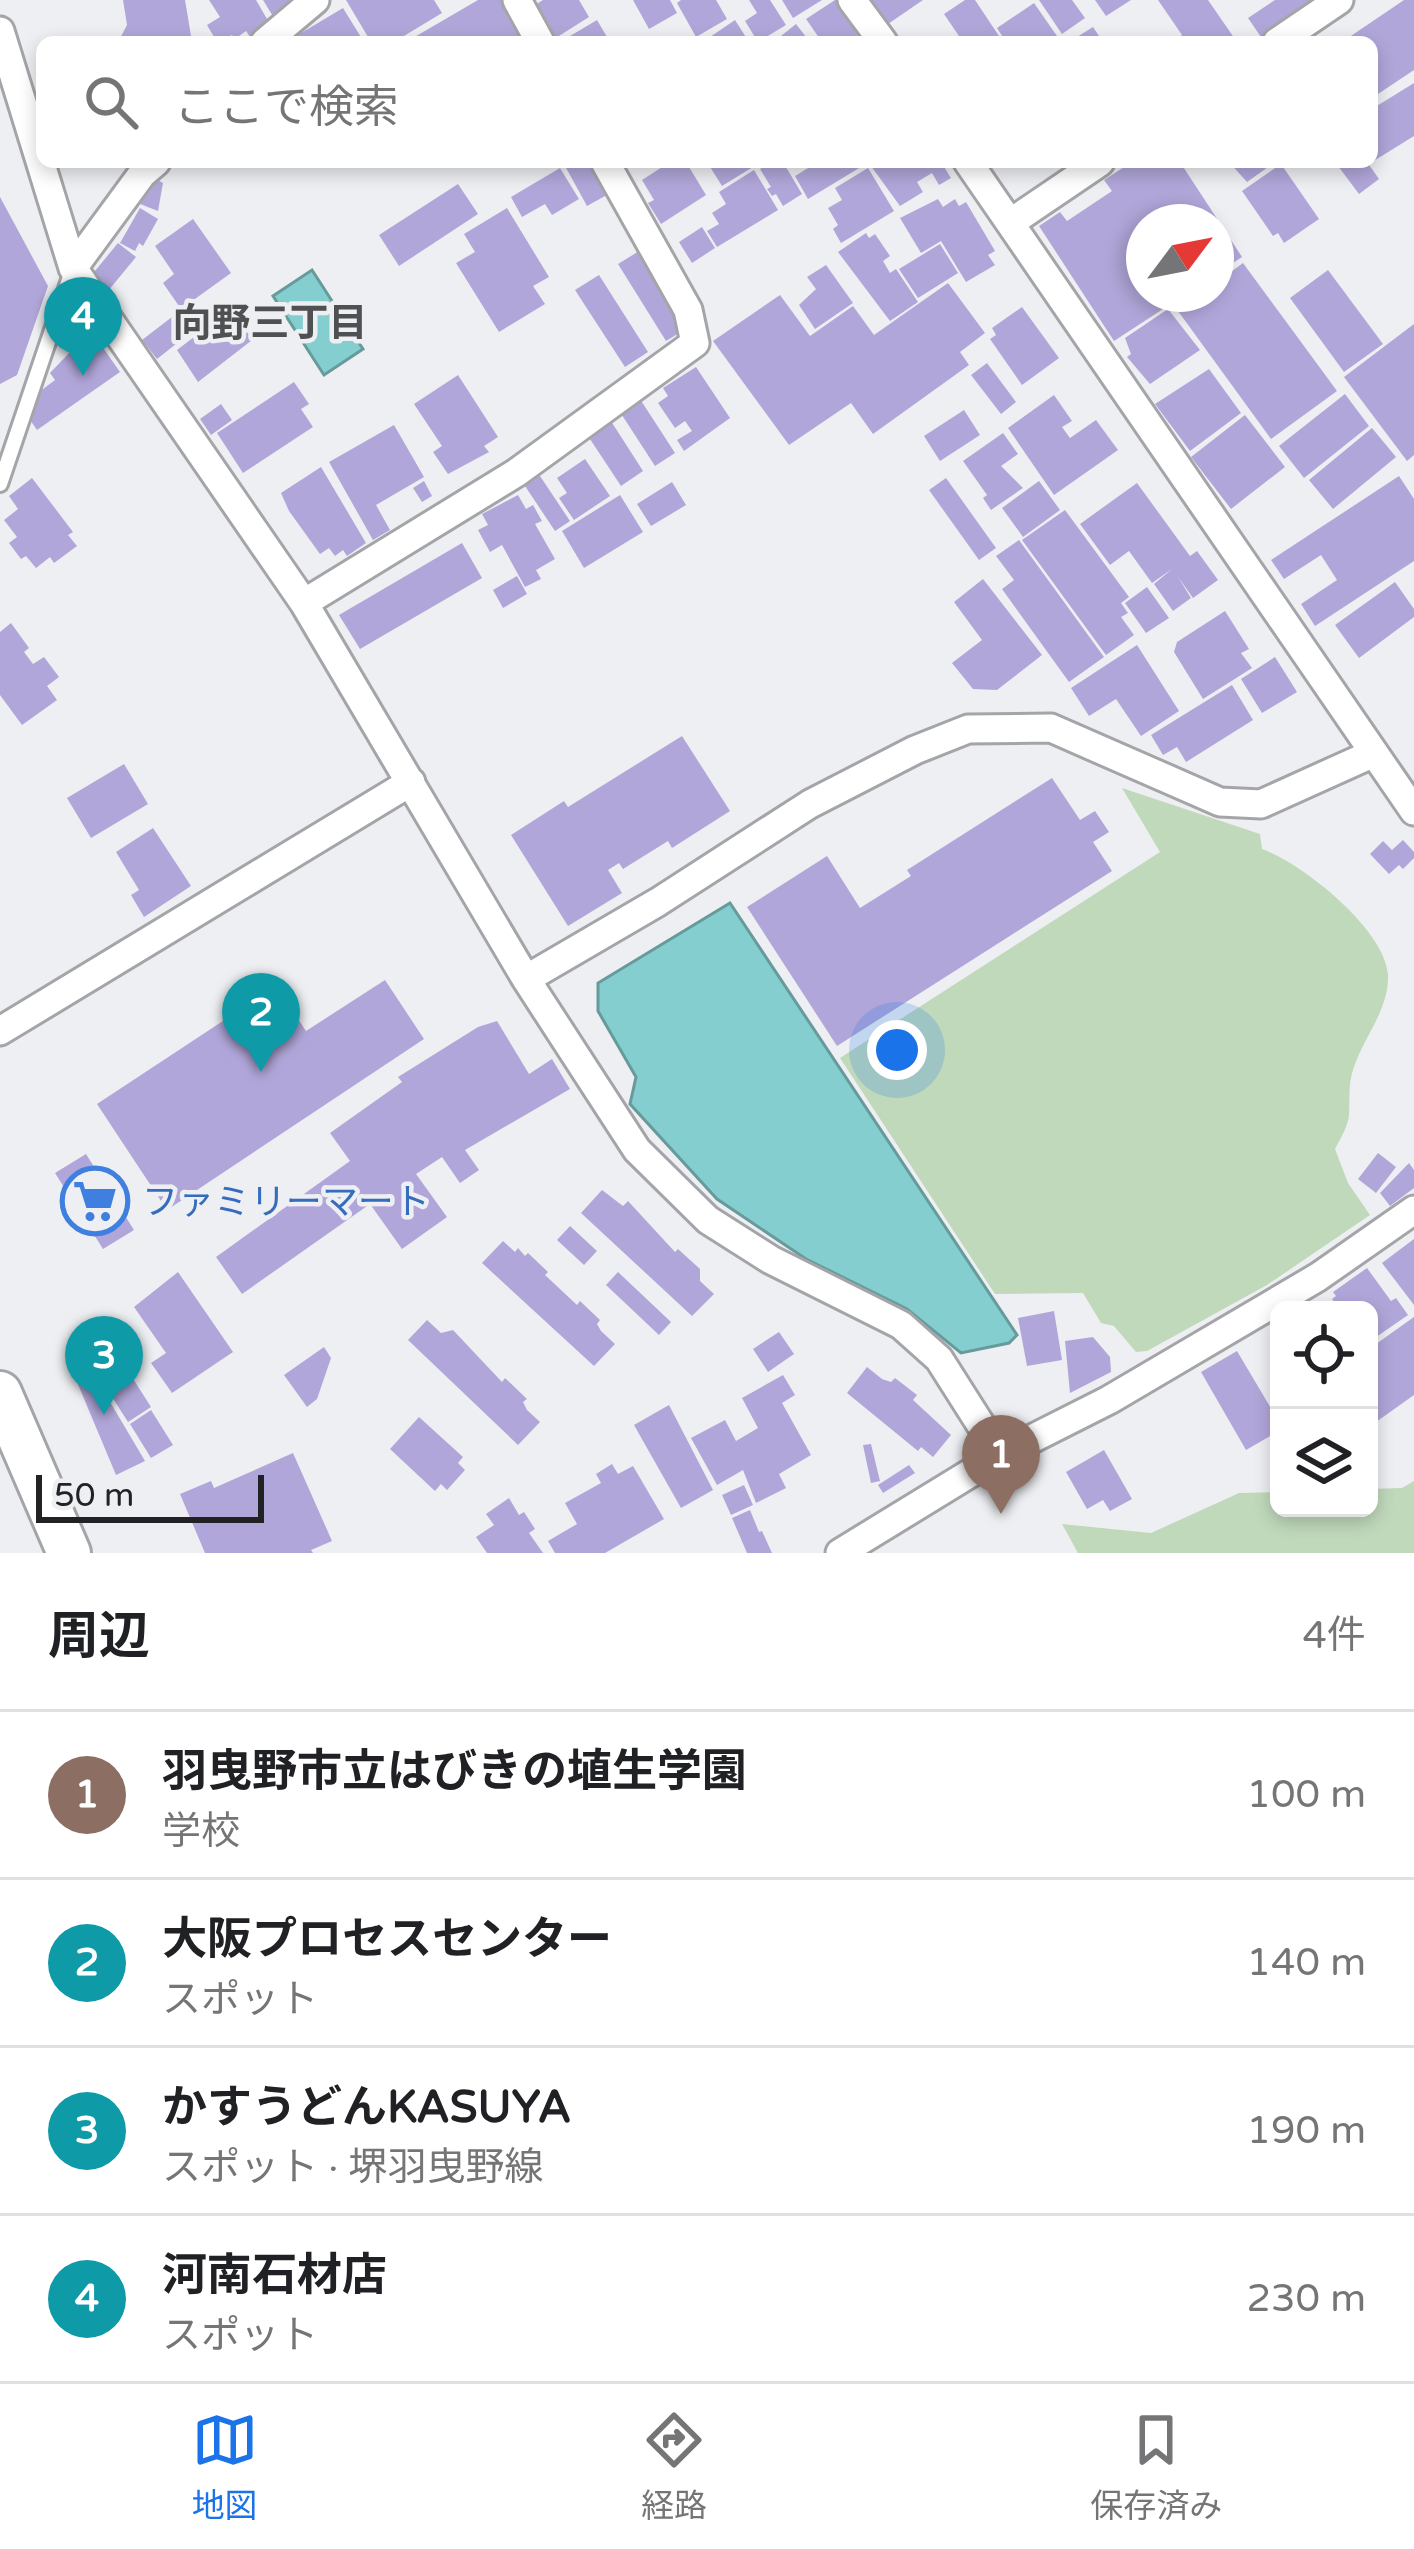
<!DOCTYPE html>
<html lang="ja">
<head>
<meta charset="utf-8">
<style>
  :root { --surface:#fff; --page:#f6f6f6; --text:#202124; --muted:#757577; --line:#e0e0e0; --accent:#1a73e8 }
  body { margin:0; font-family:"Varela Round","Noto Sans JP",sans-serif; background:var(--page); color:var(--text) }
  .controls { position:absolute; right:36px; bottom:36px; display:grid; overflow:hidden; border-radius:18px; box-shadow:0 6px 18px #0003 }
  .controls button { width:108px; height:108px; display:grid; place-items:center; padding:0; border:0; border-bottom:3px solid var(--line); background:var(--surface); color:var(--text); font:60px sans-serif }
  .compass { position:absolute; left:1126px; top:204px; width:108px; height:108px; border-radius:50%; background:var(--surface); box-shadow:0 6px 18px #0003; rotate:58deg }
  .scale { position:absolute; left:36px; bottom:30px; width:228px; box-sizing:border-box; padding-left:12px; border:6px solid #212223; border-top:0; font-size:33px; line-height:42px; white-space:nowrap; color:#212223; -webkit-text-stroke:9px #eeeff2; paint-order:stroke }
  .you { position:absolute; left:897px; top:1050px; width:42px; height:42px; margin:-30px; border:9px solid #fff; border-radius:50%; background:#1a73e8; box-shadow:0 0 0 18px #1a73e833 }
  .badge { display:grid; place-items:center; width:78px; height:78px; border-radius:50%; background:var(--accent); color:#fff; font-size:39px; font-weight:700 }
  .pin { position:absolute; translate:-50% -99px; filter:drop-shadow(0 3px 6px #0008) }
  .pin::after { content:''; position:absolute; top:63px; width:42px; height:36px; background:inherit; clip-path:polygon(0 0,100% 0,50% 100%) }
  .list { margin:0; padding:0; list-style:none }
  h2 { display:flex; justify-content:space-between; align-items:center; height:156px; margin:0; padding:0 48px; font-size:51px }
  h2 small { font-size:39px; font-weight:400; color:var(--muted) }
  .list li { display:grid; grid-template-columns:78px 1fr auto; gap:36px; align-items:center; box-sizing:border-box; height:168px; padding:0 48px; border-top:3px solid var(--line) }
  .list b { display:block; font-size:45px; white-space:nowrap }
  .list p { margin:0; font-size:39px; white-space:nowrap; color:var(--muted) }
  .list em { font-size:39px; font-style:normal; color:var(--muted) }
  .icon { flex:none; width:66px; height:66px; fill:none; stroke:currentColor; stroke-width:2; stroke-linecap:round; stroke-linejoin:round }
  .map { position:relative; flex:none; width:1414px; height:1553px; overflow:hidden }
  .search { position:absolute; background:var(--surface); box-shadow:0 6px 18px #0003; left:36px; right:36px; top:36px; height:132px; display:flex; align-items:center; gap:30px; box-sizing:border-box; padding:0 42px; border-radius:18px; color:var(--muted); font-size:45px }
  .sheet { height:828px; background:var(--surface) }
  nav { display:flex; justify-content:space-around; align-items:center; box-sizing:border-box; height:168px; border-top:3px solid var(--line); background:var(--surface); font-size:33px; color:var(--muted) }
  nav a { display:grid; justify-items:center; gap:6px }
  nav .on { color:var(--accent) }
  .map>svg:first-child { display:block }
  .green { fill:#c0d9bb }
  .water { fill:#85cecf; stroke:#679a9b; stroke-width:3 }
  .building { fill:#b1a6d9 }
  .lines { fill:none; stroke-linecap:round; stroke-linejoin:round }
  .lane-casing { stroke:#a4a5a8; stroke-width:20 }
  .street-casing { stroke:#a4a5a8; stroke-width:33 }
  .primary-casing { stroke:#a4a5a8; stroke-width:48 }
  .lane { stroke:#fff; stroke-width:14 }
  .street { stroke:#fff; stroke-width:27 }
  .primary { stroke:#fff; stroke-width:42 }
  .labels { text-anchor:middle; stroke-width:9; stroke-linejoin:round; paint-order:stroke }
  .shop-label { font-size:36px; fill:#366cbe; stroke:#eeeff2; text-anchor:start }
  .neighbourhood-label { font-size:39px; font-weight:bold; fill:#4f5052; stroke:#eeeff2 }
</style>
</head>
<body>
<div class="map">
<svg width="1414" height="1553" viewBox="0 0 1414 1553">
  <rect width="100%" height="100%" fill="#eeeff2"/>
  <!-- green -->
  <path class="green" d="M1122 788 1260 834 1262 849C1302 863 1386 930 1388 975 1389 1011 1363 1037 1353 1070 1348 1085 1350 1100 1349 1115 1348 1127 1340 1139 1335 1149L1348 1183 1370 1215 1267 1285 1147 1351 1136 1352 1114 1326 1101 1323 1083 1293 995 1294 840 1058 1160 852Z
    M1414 1481V1553H1078L1062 1524 1151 1533 1239 1493 1279 1492V1508H1369V1489L1402 1488Z"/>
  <!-- water -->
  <path class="water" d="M312 270 363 349 324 375 273 296Z
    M730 903 1017 1335 1009 1343 961 1353 907 1309 806 1259 717 1199 630 1104 636 1077 598 1011V983Z"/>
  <!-- building -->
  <path class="building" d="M123 0H185L192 42H118L127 25Z
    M209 0H256L270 24 250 37 246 31 235 39 232 35 217 42 207 25 220 17Z
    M263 0H293L296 4 274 18Z
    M346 0H434L442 13 394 42H371Z
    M478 0H504L528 42H406Z
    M543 0H579L589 17 551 41 530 8Z
    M633 0H670L677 13 649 29Z
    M681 0H716L727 19 696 37 677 3Z
    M749 0H770L786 25 758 42 745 21 757 13Z
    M782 0H822L793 18Z
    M835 0H839L861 33 849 42H822L806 19Z
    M872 0H923L888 24Z
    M965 0H975L1003 42H963L944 14Z
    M1039 0H1072L1085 18 1062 34Z
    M1095 0H1131L1106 16Z
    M1158 0H1208L1237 42H1171L1182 35Z
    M1275 0H1324L1263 40 1248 18Z
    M1404 0H1414V70L1372 98V42H1342Z
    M1034 3 1057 36 1049 42H1006L997 28Z
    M343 8 364 42H292L291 39Z
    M597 20 610 42H560Z
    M735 20 749 42H713L710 37Z
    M796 24 810 42H786L781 36Z
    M1093 27 1103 42H1069Z
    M1414 83V136L1372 162V109Z
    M573 162H597L614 191 587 206 565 166Z
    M670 162H686L706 195 661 224 648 203 654 200 642 180Z
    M707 162H761L722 186Z
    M772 162H783L802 194 783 206 776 194 772 196 767 189 771 187 760 169Z
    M818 162H869L808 199 795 176Z
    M877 162H941L951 178 939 185 932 173 917 182 923 192 900 206 871 166Z
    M1132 162H1180L1242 257 1216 274V222H1144V294H1186L1114 341 1039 226 1060 212 1067 221 1112 191 1104 180Z
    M1229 162H1275L1247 182Z
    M1335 162H1367L1379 179 1359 194Z
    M1281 164 1319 219 1284 243 1278 233 1273 236 1242 191Z
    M560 168 579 199 552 215 545 204 522 217 511 197Z
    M868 168 894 211 841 243 833 229 838 225 828 208 842 200 835 188Z
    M754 170 778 210 717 247 707 231 719 224 712 213 726 204 719 192Z
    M154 178 163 183 158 211 140 204Z
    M458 184 478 214 399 266 379 235Z
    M0 197 48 286 17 375 0 384Z
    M938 199 943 207 955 199 959 206 966 202 995 251 988 255 995 265 966 282 941 241 921 253 900 218Z
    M140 208 158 219 143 246 139 243 135 251 120 243Z
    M507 208 549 277 533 286 545 304 499 332 456 263 475 252 464 234Z
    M193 219 231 273 181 309 163 283 174 274 155 246Z
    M702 227 715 248 692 263 679 242Z
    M866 233 869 238 875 234 890 256 883 261 890 273 896 269 918 302 890 321 838 252Z
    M118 243 136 257 108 291 90 277Z
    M940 244 958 273 918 298 899 269Z
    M644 248 684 330 666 341 618 264Z
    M1243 263 1337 391 1271 439 1178 311 1201 294H1216V283Z
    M826 265 853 303 815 329 799 305 816 289 807 277Z
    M1328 270 1383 344 1344 372 1290 298Z
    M599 275 648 352 625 367 575 290Z
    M948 283 985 333 960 352 969 365 873 434 851 403 789 445 713 341 780 295 810 336 853 306 874 335Z
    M1022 307 1059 358 1022 385 990 339 996 335 992 328Z
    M239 309 256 337 198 382 177 350 207 327 210 331Z
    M1168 309 1200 350 1150 384 1127 357 1131 354 1125 338Z
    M181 310 195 329 157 359 142 340Z
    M85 322 120 372 37 430 28 417 39 392 55 380 50 373 71 351 62 336Z
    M1414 324V455L1407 461 1344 377Z
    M987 363 1016 402 1001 414 971 375Z
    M696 367 730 418 684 451 677 440 692 431 685 421 675 428 658 403 668 396 663 388Z
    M1209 369 1241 413 1190 451 1155 404Z
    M458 375 498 437 484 446 489 452 448 474 433 452 442 446 414 404Z
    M294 382 309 404 301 409 313 427 243 473 217 433Z
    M1345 394 1369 426 1304 478 1279 446Z
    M1054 395 1072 421 1062 427 1070 438 1096 420 1118 450 1054 495 1008 428Z
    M640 399 675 453 655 466 620 412Z
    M221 404 232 420 211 435 200 419Z
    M964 410 980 435 940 461 924 436Z
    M1245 415 1285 467 1231 509 1191 457Z
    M609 418 643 471 621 486 586 433Z
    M394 425 424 477 376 505 390 530 373 540 329 462Z
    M1372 428 1396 457 1333 509 1309 480Z
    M1003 433 1018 454 1001 466 1023 488 991 510 983 498 987 495 963 461Z
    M585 459 610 496 574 520 559 498 567 493 557 478Z
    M321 467 366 543 347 556 343 550 335 556 329 548 320 554 289 511 281 493Z
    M536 470 570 521 555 531 521 480Z
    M1399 476 1414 499V561L1315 626 1301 604 1337 580 1321 555 1284 579 1271 560Z
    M32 478 73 532 68 535 77 546 54 563 50 557 36 568 26 556 21 559 9 543 17 537 4 520 18 509 9 496Z
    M946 478 996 548 979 560 929 490Z
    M424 481 432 496 422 502 413 488Z
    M1039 481 1060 510 1023 537 1002 508Z
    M672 482 686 505 651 526 637 504Z
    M1137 483 1190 556 1197 551 1218 580 1193 598 1178 577 1191 598 1173 611 1154 584 1172 569 1152 583 1129 551 1110 565 1080 524Z
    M518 495 526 509 533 505 542 521 535 524 555 559 536 570 541 579 525 587 502 545 490 552 478 530 488 525 482 514Z
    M620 495 643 532 584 568 562 531Z
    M1065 510 1129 597 1121 603 1128 613 1121 617 1134 635 1106 655 1022 540Z
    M1019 540 1104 657 1069 682 1002 589 1014 580 996 556Z
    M462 543 482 578 360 649 339 615Z
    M517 576 527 594 503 608 493 590Z
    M983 579 1042 655 997 690 973 689 952 663 982 640 954 602Z
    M1395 582 1414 609V617L1359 658 1335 625Z
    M1147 587 1169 618 1146 633 1125 603Z
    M1225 611 1249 649 1241 653 1252 668 1203 699 1174 652 1177 642Z
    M11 623 29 648 24 652 33 664 44 657 59 677 47 686 57 700 22 725 0 695V632Z
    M1137 645 1179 711 1141 736 1116 699 1089 716 1071 688Z
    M1275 657 1297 692 1262 713 1241 679Z
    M1232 685 1253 720 1186 762 1177 747 1163 755 1151 735Z
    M682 736 730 811 672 848 668 841 623 869 619 863 608 870 622 893 568 926 511 835 564 801 568 807Z
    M124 764 148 804 91 838 67 798Z
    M1052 778 1080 820 1095 811 1109 832 1093 842 1112 871 837 1046 747 907 827 856 860 908 911 876 907 870Z
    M153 828 191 886 144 917 131 895 139 890 116 852Z
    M1403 840 1414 852V858L1403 869 1399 865 1389 874 1370 854 1383 841 1392 850Z
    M385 980 424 1039 167 1210 97 1104 276 986 306 1031Z
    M497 1021 529 1074 552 1059 570 1089 465 1150 479 1170 460 1183 442 1157 416 1174 447 1217 402 1249 370 1204 242 1294 216 1257 350 1161 330 1133 402 1082 398 1077 478 1027Z
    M1378 1153 1396 1167 1376 1193 1358 1179Z
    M86 1154 134 1230 103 1249 55 1173Z
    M1409 1163 1414 1170V1188L1390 1206 1380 1193Z
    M602 1190 623 1206 628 1201 675 1252 678 1249 700 1269V1281L714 1294 692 1316 581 1213Z
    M570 1226 597 1251 584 1265 557 1240Z
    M1414 1239V1305L1382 1263Z
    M503 1241 515 1252 518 1248 525 1256 528 1253 548 1272 545 1275 577 1305 580 1301 600 1320 597 1324 601 1331 615 1344 594 1366 482 1263Z
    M1367 1268 1391 1301 1396 1298 1408 1315 1369 1342V1310H1340L1332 1299 1336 1296 1333 1292Z
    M178 1272 233 1352 172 1393 151 1363 166 1353 134 1307Z
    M618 1272 671 1322 659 1335 606 1285Z
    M1054 1311 1062 1360 1027 1366 1018 1318Z
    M1414 1317V1395L1369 1427V1349Z
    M427 1320 441 1333 453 1330 502 1382 505 1378 527 1399 523 1402 527 1410 540 1422 518 1445 408 1340Z
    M779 1332 794 1354 768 1372 753 1349Z
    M1093 1337 1110 1357 1111 1372 1070 1393 1065 1341Z
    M109 1341 151 1407 128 1422 86 1356Z
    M324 1347 331 1358 317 1399 307 1407 284 1375Z
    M1237 1351 1275 1415 1279 1412V1431L1246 1450 1201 1372Z
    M87 1363 145 1461 116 1475 72 1370Z
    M867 1367 882 1379 891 1382 895 1378 917 1395 913 1400 951 1435 933 1457 921 1447 918 1451 847 1393Z
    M783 1375 795 1395 782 1403 811 1455 779 1474 786 1488 756 1503 743 1470 717 1485 691 1438 725 1420 736 1441 758 1428 742 1398Z
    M669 1405 713 1490 681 1508 634 1425Z
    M151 1410 173 1445 151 1458 130 1424Z
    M419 1417 463 1457 458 1463 465 1470 447 1490 441 1484 435 1491 390 1449Z
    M871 1444 880 1481 871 1483 863 1445Z
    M1104 1450 1132 1499 1110 1511 1103 1500 1087 1509 1066 1472Z
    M293 1453 332 1541 311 1550 313 1553H205L180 1494 211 1481 214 1488Z
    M612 1464 618 1474 633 1466 664 1519 605 1553H555L548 1541 577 1524 565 1503 601 1483 596 1474Z
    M909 1465 915 1473 883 1493 878 1485Z
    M744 1485 753 1505 731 1515 722 1495Z
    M509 1498 519 1515 524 1512 535 1529 529 1533 543 1553H487L476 1537 494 1525 486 1514Z
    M750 1510 759 1532 762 1531 772 1553H747L732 1518Z"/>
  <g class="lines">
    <defs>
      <path id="lane" d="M0 484 73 268"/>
      <path id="street" d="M517 0 540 42
        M852 0 883 42
        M0 31 73 268 304 603 526 979 637 1150 708 1220 771 1260 901 1325 939 1359 1000 1455
        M265 42 315 0
        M1277 42 1339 0
        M968 162 1414 811
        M1010 223 1100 162
        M73 268 142 174 156 162
        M304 603 516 473 695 343 688 310 605 162
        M526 979 658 902 810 804 915 750 968 729 1051 728 1220 802 1261 804 1374 753
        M0 1031 411 782
        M840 1553 1000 1455 1109 1400 1318 1277 1414 1210"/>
      <path id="primary" d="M0 1393 69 1553"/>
    </defs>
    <!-- lane casing -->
    <use href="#lane" class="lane-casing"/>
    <!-- street casing -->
    <use href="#street" class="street-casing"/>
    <!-- primary casing -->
    <use href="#primary" class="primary-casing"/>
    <!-- lane -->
    <use href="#lane" class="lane"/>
    <!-- street -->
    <use href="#street" class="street"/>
    <!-- primary -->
    <use href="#primary" class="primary"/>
  </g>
  <!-- icons -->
  <defs>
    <symbol id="supermarket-ring" viewBox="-11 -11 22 22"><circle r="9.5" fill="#eeeff2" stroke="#3f7fe0" stroke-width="1.5"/><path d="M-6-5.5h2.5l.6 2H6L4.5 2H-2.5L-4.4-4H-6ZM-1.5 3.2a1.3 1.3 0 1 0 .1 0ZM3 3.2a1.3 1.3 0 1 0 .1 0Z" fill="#3f7fe0"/></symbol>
  </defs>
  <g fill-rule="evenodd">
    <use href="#supermarket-ring" x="57" y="1163" width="76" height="76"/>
  </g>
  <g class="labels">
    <!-- shop labels -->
    <g class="shop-label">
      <text x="142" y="1214">ファミリーマート</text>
    </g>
    <!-- neighbourhood labels -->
    <g class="neighbourhood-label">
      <text x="270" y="336">向野三丁目</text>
    </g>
  </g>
</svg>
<div class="controls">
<button><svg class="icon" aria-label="locate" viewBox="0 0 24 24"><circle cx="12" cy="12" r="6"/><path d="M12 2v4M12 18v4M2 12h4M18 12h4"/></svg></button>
<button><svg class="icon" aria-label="layers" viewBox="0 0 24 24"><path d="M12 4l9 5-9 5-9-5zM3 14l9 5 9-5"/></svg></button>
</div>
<svg class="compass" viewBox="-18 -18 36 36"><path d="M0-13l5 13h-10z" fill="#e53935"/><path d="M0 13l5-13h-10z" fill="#757577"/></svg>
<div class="scale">50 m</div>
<div class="you"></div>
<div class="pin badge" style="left:1001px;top:1514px;background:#8d6e63">1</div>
<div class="pin badge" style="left:261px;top:1072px;background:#0f9aa8">2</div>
<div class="pin badge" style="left:104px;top:1415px;background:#0f9aa8">3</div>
<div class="pin badge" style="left:83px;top:376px;background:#0f9aa8">4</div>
<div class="search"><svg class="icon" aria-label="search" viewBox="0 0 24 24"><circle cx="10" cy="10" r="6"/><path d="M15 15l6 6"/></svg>ここで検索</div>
</div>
<section class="sheet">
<h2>周辺<small>4件</small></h2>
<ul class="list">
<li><span class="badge" style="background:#8d6e63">1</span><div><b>羽曳野市立はびきの埴生学園</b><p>学校</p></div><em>100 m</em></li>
<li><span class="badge" style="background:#0f9aa8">2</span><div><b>大阪プロセスセンター</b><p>スポット</p></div><em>140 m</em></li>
<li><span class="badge" style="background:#0f9aa8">3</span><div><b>かすうどんKASUYA</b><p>スポット · 堺羽曳野線</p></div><em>190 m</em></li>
<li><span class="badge" style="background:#0f9aa8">4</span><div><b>河南石材店</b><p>スポット</p></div><em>230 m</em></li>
</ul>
</section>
<nav>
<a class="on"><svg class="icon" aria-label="map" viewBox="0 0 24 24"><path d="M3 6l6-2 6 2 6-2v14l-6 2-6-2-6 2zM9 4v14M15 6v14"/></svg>地図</a>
<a><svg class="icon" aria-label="directions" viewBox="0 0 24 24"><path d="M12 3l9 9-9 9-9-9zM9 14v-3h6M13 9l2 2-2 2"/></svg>経路</a>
<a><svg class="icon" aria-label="saved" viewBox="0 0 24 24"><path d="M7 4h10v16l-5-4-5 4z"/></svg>保存済み</a>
</nav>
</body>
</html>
